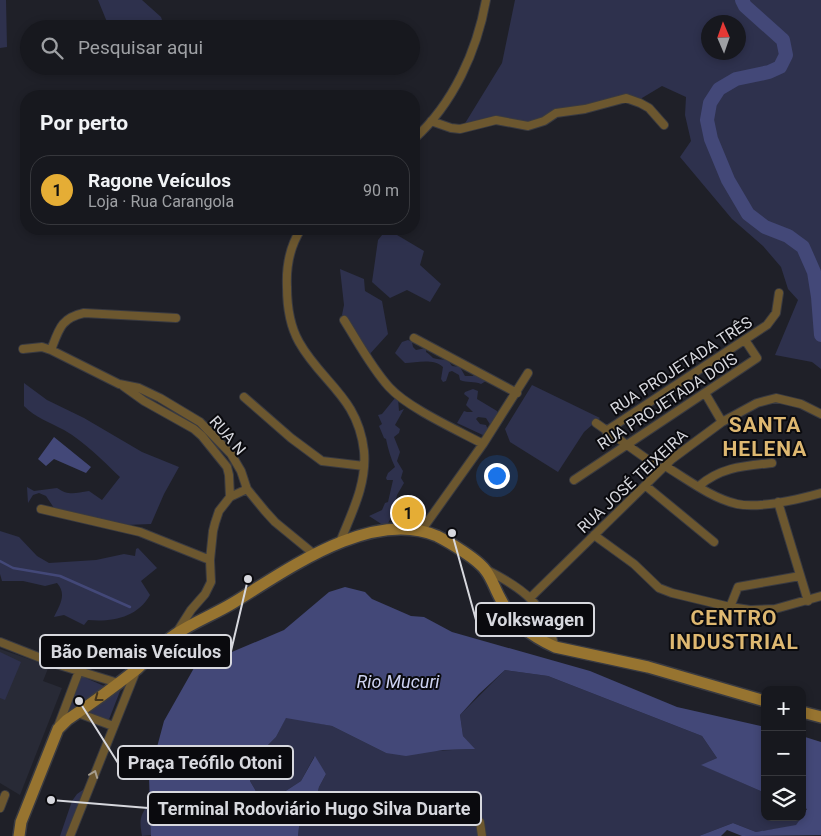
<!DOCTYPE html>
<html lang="pt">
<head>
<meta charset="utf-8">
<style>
  :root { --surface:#17181e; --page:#24252b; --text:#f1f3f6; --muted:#9ea0a4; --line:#36373c; --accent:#e5ad35 }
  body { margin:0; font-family:Roboto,sans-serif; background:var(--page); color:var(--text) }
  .controls { position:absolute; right:15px; bottom:15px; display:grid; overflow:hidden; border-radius:10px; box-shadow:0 2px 8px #0003 }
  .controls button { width:45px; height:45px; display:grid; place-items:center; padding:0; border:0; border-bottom:1px solid var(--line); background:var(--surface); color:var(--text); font:25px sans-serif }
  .compass { position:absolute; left:701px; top:15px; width:45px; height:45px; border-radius:50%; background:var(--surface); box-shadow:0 2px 8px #0003; rotate:358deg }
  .you { position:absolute; left:496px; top:475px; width:18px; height:18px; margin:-12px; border:4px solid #fff; border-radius:50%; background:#1a73e8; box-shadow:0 0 0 8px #1a73e833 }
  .badge { display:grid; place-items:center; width:32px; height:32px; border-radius:50%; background:var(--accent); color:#111; font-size:16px; font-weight:700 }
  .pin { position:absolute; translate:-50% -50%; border:2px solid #fff; box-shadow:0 1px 5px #0006 }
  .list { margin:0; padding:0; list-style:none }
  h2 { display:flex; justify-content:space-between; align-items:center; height:65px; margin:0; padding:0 20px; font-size:21px }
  h2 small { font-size:16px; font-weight:400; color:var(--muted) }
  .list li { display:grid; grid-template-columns:32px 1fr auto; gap:15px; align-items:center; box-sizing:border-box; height:70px; margin:0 10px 10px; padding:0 10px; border:1px solid var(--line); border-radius:20px }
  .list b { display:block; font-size:19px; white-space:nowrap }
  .list p { margin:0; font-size:16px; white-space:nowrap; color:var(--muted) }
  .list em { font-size:16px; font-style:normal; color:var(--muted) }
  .icon { flex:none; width:28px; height:28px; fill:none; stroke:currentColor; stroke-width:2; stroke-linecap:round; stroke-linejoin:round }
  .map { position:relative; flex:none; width:821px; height:836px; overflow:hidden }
  .search { position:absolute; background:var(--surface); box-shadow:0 2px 8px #0003; left:20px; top:20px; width:400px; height:55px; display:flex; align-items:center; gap:12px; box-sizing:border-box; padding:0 18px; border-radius:28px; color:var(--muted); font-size:19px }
  .panel { position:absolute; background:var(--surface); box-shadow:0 2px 8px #0003; left:20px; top:90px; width:400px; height:145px; border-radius:20px }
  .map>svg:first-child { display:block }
  .built { fill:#282a36 }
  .green { fill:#2e314d; fill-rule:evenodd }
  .water { fill:#434878 }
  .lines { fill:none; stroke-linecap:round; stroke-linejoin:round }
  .stream { stroke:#434878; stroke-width:2.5 }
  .river { stroke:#434878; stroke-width:14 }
  .street-casing { stroke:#393a41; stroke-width:10 }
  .secondary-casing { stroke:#393a41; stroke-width:14 }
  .street { stroke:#6c572f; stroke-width:8 }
  .secondary { stroke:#977430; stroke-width:11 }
  .oneway { stroke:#42341c }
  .oneway2 { stroke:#a79e8f }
  .labels { text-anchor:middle; stroke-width:4; stroke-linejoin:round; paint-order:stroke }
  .street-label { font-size:16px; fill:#d7d8de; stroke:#0a0a0e }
  .water-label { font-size:18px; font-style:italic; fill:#cdd2f1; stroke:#0a0a0e }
  .district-label { font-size:21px; font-weight:bold; letter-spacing:1px; fill:#deb871; stroke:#0a0a0e }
  .leader { fill:none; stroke:#d7d8de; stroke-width:2 }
  .callout-dot { fill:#d7d8de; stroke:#0a0a0e; stroke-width:2 }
  .callout { fill:#0a0a0e; stroke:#d7d8de; stroke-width:2 }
  .callout-label { font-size:18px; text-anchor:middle; font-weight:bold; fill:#d7d8de }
</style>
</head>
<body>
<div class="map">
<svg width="821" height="836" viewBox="0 0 821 836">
  <rect width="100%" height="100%" fill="#1f2028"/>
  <!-- built -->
  <path class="built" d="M0 649 49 666 43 681 62 688 20 795 0 783Z"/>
  <!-- green -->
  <path class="green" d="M0 0H6L7 47 0 48Z
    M98 0H142L161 17 165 29H115L107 22Z
    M515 0H821V369L812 362 775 355 798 300 788 289 781 267 763 246 732 219 680 157 691 141 685 115 686 97 662 86 637 101 627 97 616 96 534 123 495 122 464 125 502 63ZM708 22H738V52H708Z
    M387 229 424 251 420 265 441 284 430 302 407 290 390 298 372 282 378 240Z
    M340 269 364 279 365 291 382 301 388 334 368 356 346 317 342 315 344 305Z
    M408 340 412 342 413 347 416 350 426 348V352C429 354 431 356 433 358 441 361 447 357 452 366L460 367 465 376H473L475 374 486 381 481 384C474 381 467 383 460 380L459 375 452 371 449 372 446 381 443 382 441 379 443 367C433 358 416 363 405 363L395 353 402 342Z
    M24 383 47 400 84 418 142 452 179 467 164 494 151 524 126 525 65 512 54 508 46 496 39 493 33 495 28 503 27 487 34 491 57 488C69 496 75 493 89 491L102 500 120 477C103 461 85 442 64 430 49 422 36 418 24 406Z
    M532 385 600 418 584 432 558 472 510 442 505 429Z
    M473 389 478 391 477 399 497 411 498 415 491 426 486 418 478 417 476 419 480 424 486 425 488 430 485 436 457 423 464 411 467 412H473L466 405 469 398 464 394 465 392Z
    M395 398H398L399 411 404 409 395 425 400 429 399 433 394 437 400 452 397 461 403 471 401 478 404 483 397 495 394 512 386 527 369 516 382 510 385 503 388 502 393 480H387L386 478 388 473 395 467C391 459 388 449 386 439L384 438 379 426 382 424 378 415 382 414Z
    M0 531 19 537 37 556 49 563 96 560 124 554 135 556 136 549 138 548 157 568 141 581 150 595C137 618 112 622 88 620L84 625 64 615 54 617C60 605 67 594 57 583L45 586 23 581H2L0 574Z
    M0 652 21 662 5 700 0 698Z
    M505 670 548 676 702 736 717 758 702 765 765 793V817H801L796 826 756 832 733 823 699 836H298L302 800 306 791 316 798 319 787 326 774 314 757 301 781 275 798 261 800 250 781 257 763 267 746 276 737 286 717 332 726 386 753 474 749 463 736 460 715Z
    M79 675 104 686 105 689 66 714Z
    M122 686 108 722 87 711Z
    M87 787 68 836H60L72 801 77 794Z
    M150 801 152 835 142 836C139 819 140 816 150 801Z"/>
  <!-- water -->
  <path class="water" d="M54 437 91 467 86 473 54 459 46 466 38 459Z
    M345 587 365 592 372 599 411 616 424 617 452 632 590 671 677 707 765 727V793L701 765 717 758 702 736 548 676 505 670 479 694 460 715 463 736 475 749 443 750 406 756 386 753 332 726 286 718 276 737 267 746 257 763 250 781 261 800 275 798 301 781 315 756 326 774 319 787 316 799 305 791 302 800 298 836H151L149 777 164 721 194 668 284 630 329 592Z
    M802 736 821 742V835L742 836 727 830 721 836H699L733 823 756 832 796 825 807 809 802 807Z"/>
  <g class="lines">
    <!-- stream -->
    <path class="stream" d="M0 561 13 568 60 576 130 607"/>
    <!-- river -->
    <path class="river" d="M742 0 745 6 783 40 786 55 780 67 769 72 736 79 719 89 710 103 707 120 711 139 728 180 748 214 765 227 788 236 803 247 814 272 818 297 821 335"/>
    <defs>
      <path id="street" d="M431 121 451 128 460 129 496 120 528 126 544 121 556 113 585 109 626 98 640 103 649 108 664 125
        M414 139C453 104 477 51 486 0
        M301 229C290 246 286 266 287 287 287 305 290 326 299 342 322 383 358 397 364 451 367 484 352 512 340 542
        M344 320C358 342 371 367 389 387 408 408 457 430 483 444
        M414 338 517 393
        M23 349 42 347 51 350 119 384 139 388 160 398 200 422 231 454 241 471 247 489 265 511 275 522 314 554
        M51 350C59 329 61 318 84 313L176 318
        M123 386 144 401 194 429 202 436 227 467 229 475 230 497
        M705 393 722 422
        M244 397 291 438 322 461 364 466
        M596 423 661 469
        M606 431 767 325 776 313 779 293
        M665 466C687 479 711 498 737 504 759 509 799 499 821 493
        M574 480 757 358 745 340
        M646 486 714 542
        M699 486C721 467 744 466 772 463
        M778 502 808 601
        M41 509 140 532 210 560
        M421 531 483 444 528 373
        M594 535 634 564 659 588 672 593 730 607 750 610 775 609 821 596
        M487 570C526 590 543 603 555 647
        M530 598 672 459 722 422 757 403 776 398 801 404 821 414
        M730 607 738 587 800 576
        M177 632 191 610 205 594 211 582 210 560 213 531 215 523 219 511 230 497 247 489
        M0 642 56 664 118 683
        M78 713 113 726
        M59 724 79 671
        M0 808 5 795
        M464 821 480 822 482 836
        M70 836 136 671"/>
      <path id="secondary" d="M802 712 821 717
        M19 836 21 822 58 729 67 720C91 704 114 687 137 669 150 657 162 643 176 634 194 622 215 614 233 603 287 570 371 508 437 536 449 542 479 560 486 571 492 579 495 589 500 598 512 622 531 636 555 647L648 667 765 701"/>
    </defs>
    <!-- street casing -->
    <use href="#street" class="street-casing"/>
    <!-- secondary casing -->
    <use href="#secondary" class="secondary-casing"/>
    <!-- street -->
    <use href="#street" class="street"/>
    <!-- secondary -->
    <use href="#secondary" class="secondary"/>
  </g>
  <!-- one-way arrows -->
  <defs><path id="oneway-chevron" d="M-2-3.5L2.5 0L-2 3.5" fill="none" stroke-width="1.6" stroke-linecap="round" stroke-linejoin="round" transform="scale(1.25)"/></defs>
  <use class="oneway" href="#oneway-chevron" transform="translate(98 698) rotate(143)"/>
  <use class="oneway2" href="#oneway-chevron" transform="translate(94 774) rotate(-69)"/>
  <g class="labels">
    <!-- street labels -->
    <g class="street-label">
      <text transform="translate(681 365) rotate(-33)" y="6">RUA PROJETADA TRÊS</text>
      <text transform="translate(667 401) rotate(-33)" y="6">RUA PROJETADA DOIS</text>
      <text transform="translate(228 435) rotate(49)" y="6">RUA N</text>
      <text transform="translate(632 481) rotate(-43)" y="6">RUA JOSÉ TEIXEIRA</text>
    </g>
    <!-- water labels -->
    <g class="water-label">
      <text x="398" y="688">Rio Mucuri</text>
    </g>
    <!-- district labels -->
    <g class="district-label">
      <text x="765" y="432">SANTA<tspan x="765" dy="24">HELENA</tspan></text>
      <text x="734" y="625">CENTRO<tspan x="734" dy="24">INDUSTRIAL</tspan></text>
    </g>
  </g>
  <!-- callouts -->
  <path class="leader" d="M452 533L476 620M248 579L231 651M79 701L118 763M51 800L148 808"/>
  <g class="callout-dot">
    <circle cx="452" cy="533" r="5"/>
    <circle cx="248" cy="579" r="5"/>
    <circle cx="79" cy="701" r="5"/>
    <circle cx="51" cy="800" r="5"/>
  </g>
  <g class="callout">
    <rect x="476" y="603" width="118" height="33" rx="5"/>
    <rect x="40" y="635" width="191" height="33" rx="5"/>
    <rect x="118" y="746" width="175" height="33" rx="5"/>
    <rect x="148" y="792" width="333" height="33" rx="5"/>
  </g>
  <g class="callout-label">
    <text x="535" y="626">Volkswagen</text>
    <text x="136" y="658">Bão Demais Veículos</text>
    <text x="205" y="769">Praça Teófilo Otoni</text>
    <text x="314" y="815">Terminal Rodoviário Hugo Silva Duarte</text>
  </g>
</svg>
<div class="controls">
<button>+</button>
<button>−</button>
<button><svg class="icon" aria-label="layers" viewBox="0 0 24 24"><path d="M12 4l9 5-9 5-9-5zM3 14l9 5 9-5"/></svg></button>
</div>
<svg class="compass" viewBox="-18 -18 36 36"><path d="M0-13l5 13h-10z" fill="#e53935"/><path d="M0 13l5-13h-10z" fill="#9ea0a4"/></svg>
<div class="you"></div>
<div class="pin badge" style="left:408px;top:513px">1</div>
<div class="search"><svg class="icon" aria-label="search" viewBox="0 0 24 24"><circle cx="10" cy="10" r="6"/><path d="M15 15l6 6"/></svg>Pesquisar aqui</div>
<section class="panel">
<h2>Por perto<small></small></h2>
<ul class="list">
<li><span class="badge">1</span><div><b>Ragone Veículos</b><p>Loja · Rua Carangola</p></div><em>90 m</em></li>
</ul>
</section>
</div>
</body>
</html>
